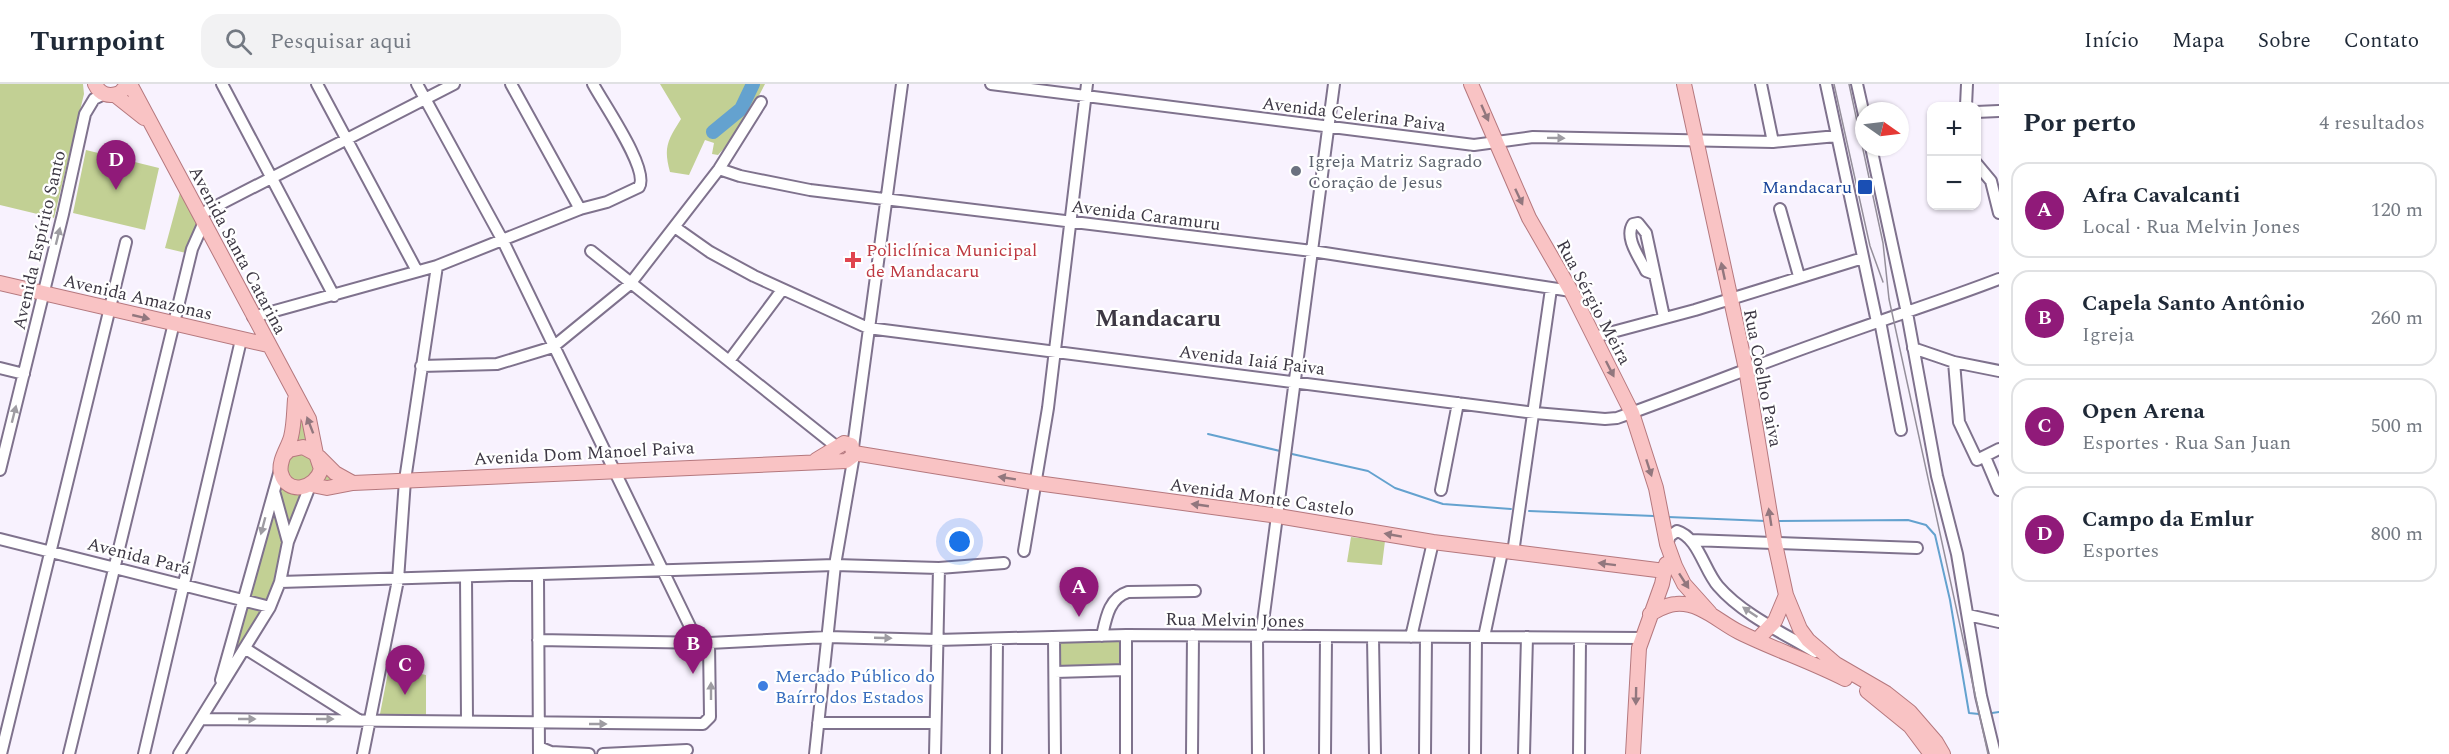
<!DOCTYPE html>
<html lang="pt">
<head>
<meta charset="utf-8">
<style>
  :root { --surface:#fff; --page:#f2f2f3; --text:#1f2937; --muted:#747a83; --line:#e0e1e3; --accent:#901a79 }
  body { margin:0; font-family:Spectral,serif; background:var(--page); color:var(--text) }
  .controls { position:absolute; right:18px; top:18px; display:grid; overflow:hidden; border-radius:12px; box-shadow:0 2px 4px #0004 }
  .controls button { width:54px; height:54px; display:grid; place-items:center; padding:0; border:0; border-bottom:2px solid var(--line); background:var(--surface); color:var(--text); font:30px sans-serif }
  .compass { position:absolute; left:1855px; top:18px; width:54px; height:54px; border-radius:50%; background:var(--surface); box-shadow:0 2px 4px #0004; rotate:104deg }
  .you { position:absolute; left:960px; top:458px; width:21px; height:21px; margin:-15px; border:4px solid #fff; border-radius:50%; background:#1a73e8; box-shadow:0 0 0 9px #1a73e833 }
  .badge { display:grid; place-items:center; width:39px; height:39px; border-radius:50%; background:var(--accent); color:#fff; font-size:20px; font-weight:700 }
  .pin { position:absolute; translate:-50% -50px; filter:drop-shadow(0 2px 3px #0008) }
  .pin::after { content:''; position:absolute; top:32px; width:21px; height:18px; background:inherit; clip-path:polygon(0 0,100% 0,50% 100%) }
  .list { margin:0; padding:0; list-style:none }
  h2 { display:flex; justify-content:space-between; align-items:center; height:78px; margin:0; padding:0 24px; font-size:26px }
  h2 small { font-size:20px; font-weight:400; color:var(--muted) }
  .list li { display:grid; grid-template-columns:39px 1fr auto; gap:18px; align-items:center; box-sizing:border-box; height:96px; margin:0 12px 12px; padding:0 12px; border:2px solid var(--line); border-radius:18px }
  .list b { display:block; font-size:22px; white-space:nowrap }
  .list p { margin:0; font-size:20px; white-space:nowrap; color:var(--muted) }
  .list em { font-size:20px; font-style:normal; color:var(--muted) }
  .icon { flex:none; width:33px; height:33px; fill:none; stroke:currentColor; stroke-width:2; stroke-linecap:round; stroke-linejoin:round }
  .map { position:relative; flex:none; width:1999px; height:670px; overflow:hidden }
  header { display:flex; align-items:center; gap:36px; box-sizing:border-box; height:84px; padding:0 30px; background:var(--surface); border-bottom:2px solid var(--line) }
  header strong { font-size:28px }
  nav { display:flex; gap:33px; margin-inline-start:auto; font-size:21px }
  .search { width:420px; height:54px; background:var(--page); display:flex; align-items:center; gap:15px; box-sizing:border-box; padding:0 21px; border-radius:18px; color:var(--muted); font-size:22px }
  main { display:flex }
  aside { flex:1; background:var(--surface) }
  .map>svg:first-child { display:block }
  .green { fill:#c2d094 }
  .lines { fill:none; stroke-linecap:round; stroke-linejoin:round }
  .stream { stroke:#64a2cf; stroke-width:2 }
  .river { stroke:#64a2cf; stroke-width:14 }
  .minor-casing { stroke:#7f728d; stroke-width:14 }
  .major-casing { stroke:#b5787e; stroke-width:16 }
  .minor { stroke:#fff; stroke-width:10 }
  .major { stroke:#f9c3c4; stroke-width:14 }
  .tram { stroke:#948e9a; stroke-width:1.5 }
  .oneway { fill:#92777e }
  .oneway2 { fill:#9e9ca2 }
  .worship-dot { fill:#6b7280; stroke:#fff; stroke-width:2 }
  .transit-dot { fill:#1a4fb4; stroke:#fff; stroke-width:2 }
  .health-dot { fill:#e0444e; stroke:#fff; stroke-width:2 }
  .shop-dot { fill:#3f7fe0; stroke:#fff; stroke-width:2 }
  .labels { text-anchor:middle; stroke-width:4.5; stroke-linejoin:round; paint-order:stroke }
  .street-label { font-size:18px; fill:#3d3844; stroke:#fff }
  .worship-label { font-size:18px; fill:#5b616d; stroke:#fff; text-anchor:start }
  .transit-label { font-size:18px; fill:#164399; stroke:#fff; text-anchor:end }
  .health-label { font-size:18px; fill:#be3a42; stroke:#fff; text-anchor:start }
  .shop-label { font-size:18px; fill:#366cbe; stroke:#fff; text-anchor:start }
  .district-label { font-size:24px; font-weight:bold; fill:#3d3844; stroke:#fff }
</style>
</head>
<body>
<header>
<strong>Turnpoint</strong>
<div class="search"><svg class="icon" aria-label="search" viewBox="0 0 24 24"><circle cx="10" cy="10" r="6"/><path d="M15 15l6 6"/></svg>Pesquisar aqui</div>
<nav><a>Início</a><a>Mapa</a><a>Sobre</a><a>Contato</a></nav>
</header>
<main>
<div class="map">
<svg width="1999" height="670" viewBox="0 0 1999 670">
  <rect width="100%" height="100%" fill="#f8f2fe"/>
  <!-- green -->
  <path class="green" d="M0 0H83L84 10 54 134 0 121Z
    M660 0H765L741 46 718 71 712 70 714 59 705 56 689 91 670 88C663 63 668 56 681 35Z
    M86 66 159 84 145 146 73 129Z
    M181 105 200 140 186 169 165 164Z
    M299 328 340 398H311L263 526 231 579Z
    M1351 453 1385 457 1382 481 1347 478Z
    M1126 551 1125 586 1055 588 1057 554Z
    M389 583 426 591V631L380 630Z"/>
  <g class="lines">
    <!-- stream -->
    <path class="stream" d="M1208 350 1280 367
      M1292 370 1368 387 1395 404 1443 420 1511 425
      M1529 427 1654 432
      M1668 433 1766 437
      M1775 437 1908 436 1926 441 1935 451 1950 516 1969 629 1979 630
      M1992 629 1999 628"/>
    <!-- river -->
    <path class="river" d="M713 48 741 25 753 0"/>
    <defs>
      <path id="minor" d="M222 0 334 212
        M317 0 417 187
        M417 0 503 157 698 559
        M511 0 580 125
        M991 0 1474 61 1533 53 1773 58 1837 52
        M1761 0 1773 58
        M1826 0 1877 238
        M1857 0 1864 31
        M1966 22 1967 0
        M1976 28 1999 27
        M1871 63 1907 229 1937 392 1957 470 1981 612 1995 670
        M1976 79 1991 97 1999 129
        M719 85 740 92 810 106 1312 167 1571 207
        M1780 125 1799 192
        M201 130 454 0
        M676 144 710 168 754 192 868 244 1535 329 1605 335 1617 334C1687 309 1756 281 1827 256 1884 235 1942 217 1999 195
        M591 167 837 363
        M1654 190 1646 187C1640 174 1624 154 1633 140L1638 139 1646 149 1664 233
        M253 233 437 182 580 125 607 118 639 103C650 86 603 19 593 0
        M1880 237 1901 346
        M1594 253 1695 226 1863 174
        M1913 264 1954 278 1999 287
        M729 277 782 206
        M1954 278 1959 338 1977 376 1999 365
        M421 282 497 280 553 263 630 200 719 85 761 18
        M0 284 24 290
        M853 363 902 0
        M1985 373 1999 406
        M0 386 63 130 85 30 94 15 104 10
        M1441 406 1458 319
        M274 407 288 458
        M0 455 270 523
        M1691 456 1917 464
        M1667 460 1670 452 1677 447C1698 453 1704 486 1718 502 1742 530 1783 549 1815 568
        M1024 467 1048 324 1087 0
        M1513 469 1551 205
        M538 492 539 670
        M466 493 467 637
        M280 498 835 481 939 484 1004 479
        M1968 531 1999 538
        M1102 552C1106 534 1109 514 1128 508L1195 507
        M1257 553 1258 670
        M1261 553 1334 0
        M1411 553 1433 458
        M1484 553 1502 468
        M1054 554 1055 670
        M1373 554 1375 670
        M538 556 709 559 828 553 937 556 1126 551 1641 554
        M246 565 357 635
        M1055 588 1125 586
        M221 596 280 386
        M201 635 703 640 710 633 709 559
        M818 639H935
        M539 663 551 668 589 670
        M1 670 126 158
        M69 670 192 165 204 138
        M144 670 241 256
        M179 670 270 523 280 498 288 458 310 402
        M363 670 398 496 405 396 437 182
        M603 670 687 666
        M815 670 835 481 854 371
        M935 670 939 484
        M996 670 997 555
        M1126 670V551
        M1192 670 1193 551
        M1325 670 1326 554
        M1425 670 1426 553
        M1475 670 1476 553
        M1524 670 1527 553
        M1579 670 1580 555"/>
      <path id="major" d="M95 0C100 11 109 13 120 9L128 0
        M130 0 309 335 316 370
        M1471 0 1529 134 1571 207 1632 329 1656 404 1667 460 1675 482 1684 500 1710 529
        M1684 0 1746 285 1775 460 1786 511 1800 545 1808 556 1836 580 1886 609 1910 628 1936 658 1943 670
        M115 11 144 34
        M0 199 268 261
        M854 369 1037 399 1278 432 1433 458 1665 487
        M284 371 289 366 303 363 316 370 321 385C316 405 287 412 281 389 278 377 288 364 291 353 294 341 294 328 295 315
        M319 373 335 389 353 399
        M312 401 327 404 353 399 846 377 854 371 851 361 844 359 816 376
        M1650 530C1658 526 1667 520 1676 520 1700 518 1719 538 1739 548 1773 565 1810 577 1845 595
        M1757 556 1775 537 1786 511
        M1867 607 1910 642 1931 670
        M1633 670 1639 564 1662 500 1666 480"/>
    </defs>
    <!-- minor casing -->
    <use href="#minor" class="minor-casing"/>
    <!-- major casing -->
    <use href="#major" class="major-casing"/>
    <!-- minor -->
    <use href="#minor" class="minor"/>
    <!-- major -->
    <use href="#major" class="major"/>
    <!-- tram -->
    <path class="tram" d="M1834 0 1870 162 1883 198
      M1849 0 1883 159 1889 215 1988 670"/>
  </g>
  <!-- one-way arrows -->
  <defs><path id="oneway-solid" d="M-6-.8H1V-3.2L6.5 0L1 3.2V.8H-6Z" transform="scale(1.5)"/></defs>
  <g class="oneway">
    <use href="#oneway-solid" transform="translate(1485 29) rotate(66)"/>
    <use href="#oneway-solid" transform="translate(1519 113) rotate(65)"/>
    <use href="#oneway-solid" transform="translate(1723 187) rotate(-102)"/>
    <use href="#oneway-solid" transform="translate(141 233) rotate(13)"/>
    <use href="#oneway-solid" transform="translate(1610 285) rotate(63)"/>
    <use href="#oneway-solid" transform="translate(310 341) rotate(-111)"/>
    <use href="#oneway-solid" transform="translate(1649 384) rotate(72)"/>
    <use href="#oneway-solid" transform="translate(1007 394) rotate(-171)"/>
    <use href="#oneway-solid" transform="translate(1200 421) rotate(-172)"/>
    <use href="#oneway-solid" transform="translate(1770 433) rotate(-99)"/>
    <use href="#oneway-solid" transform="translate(1393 451) rotate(-170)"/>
    <use href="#oneway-solid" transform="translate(1607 480) rotate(-173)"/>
    <use href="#oneway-solid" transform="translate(1684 497) rotate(57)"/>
    <use href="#oneway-solid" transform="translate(1636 612) rotate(91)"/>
  </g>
  <g class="oneway2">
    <use href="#oneway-solid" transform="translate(1556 54) rotate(1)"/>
    <use href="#oneway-solid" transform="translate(58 152) rotate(-76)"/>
    <use href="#oneway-solid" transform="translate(14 330) rotate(-76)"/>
    <use href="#oneway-solid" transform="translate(263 442) rotate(105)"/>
    <use href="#oneway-solid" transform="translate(1750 528) rotate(-146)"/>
    <use href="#oneway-solid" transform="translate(883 554) rotate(2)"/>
    <use href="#oneway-solid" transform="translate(711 607) rotate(-90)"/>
    <use href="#oneway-solid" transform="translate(247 635)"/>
    <use href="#oneway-solid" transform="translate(325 635)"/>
    <use href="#oneway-solid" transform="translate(598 640)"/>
  </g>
  <!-- markers -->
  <circle class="worship-dot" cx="1296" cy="87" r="6"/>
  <rect class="transit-dot" x="1857" y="95" width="16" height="16" rx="3"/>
  <path class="health-dot" d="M850 167h6v6h6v6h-6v6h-6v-6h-6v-6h6z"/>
  <circle class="shop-dot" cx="763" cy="602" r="6"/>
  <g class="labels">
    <!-- street labels -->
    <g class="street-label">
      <text transform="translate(1354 30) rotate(7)" y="6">Avenida Celerina Paiva</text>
      <text transform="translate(1146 131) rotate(7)" y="6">Avenida Caramuru</text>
      <text transform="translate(39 156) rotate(-77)" y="6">Avenida Espírito Santo</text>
      <text transform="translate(238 166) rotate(62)" y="6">Avenida Santa Catarina</text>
      <text transform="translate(138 213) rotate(13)" y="6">Avenida Amazonas</text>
      <text transform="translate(1594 218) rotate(62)" y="6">Rua Sérgio Meira</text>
      <text transform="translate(1252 276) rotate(7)" y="6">Avenida Iaiá Paiva</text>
      <text transform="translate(1763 294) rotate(79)" y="6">Rua Coelho Paiva</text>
      <text transform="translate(584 369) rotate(-3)" y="6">Avenida Dom Manoel Paiva</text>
      <text transform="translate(1262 413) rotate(8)" y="6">Avenida Monte Castelo</text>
      <text transform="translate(139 472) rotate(14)" y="6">Avenida Pará</text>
      <text transform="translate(1235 536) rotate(1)" y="6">Rua Melvin Jones</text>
    </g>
    <!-- worship labels -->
    <g class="worship-label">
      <text x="1308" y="83">Igreja Matriz Sagrado<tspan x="1308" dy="21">Coração de Jesus</tspan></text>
    </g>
    <!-- transit labels -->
    <g class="transit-label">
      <text x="1852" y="109">Mandacaru</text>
    </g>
    <!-- health labels -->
    <g class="health-label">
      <text x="866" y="172">Policlínica Municipal<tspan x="866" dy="21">de Mandacaru</tspan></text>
    </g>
    <!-- shop labels -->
    <g class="shop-label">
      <text x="775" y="598">Mercado Público do<tspan x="775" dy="21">Baírro dos Estados</tspan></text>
    </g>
    <!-- district labels -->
    <g class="district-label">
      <text x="1158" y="242">Mandacaru</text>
    </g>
  </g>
</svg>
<div class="controls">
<button>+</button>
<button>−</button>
</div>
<svg class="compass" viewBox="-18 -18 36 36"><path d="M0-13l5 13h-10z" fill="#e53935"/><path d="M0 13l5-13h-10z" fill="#747a83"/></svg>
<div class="you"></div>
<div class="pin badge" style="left:1079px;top:533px">A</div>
<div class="pin badge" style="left:693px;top:590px">B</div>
<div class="pin badge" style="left:405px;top:611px">C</div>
<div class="pin badge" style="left:116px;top:106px">D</div>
</div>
<aside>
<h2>Por perto<small>4 resultados</small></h2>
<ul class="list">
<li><span class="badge">A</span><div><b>Afra Cavalcanti</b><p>Local · Rua Melvin Jones</p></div><em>120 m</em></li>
<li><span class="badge">B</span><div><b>Capela Santo Antônio</b><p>Igreja</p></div><em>260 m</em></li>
<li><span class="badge">C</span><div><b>Open Arena</b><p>Esportes · Rua San Juan</p></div><em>500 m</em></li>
<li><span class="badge">D</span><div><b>Campo da Emlur</b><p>Esportes</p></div><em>800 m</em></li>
</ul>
</aside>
</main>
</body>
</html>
